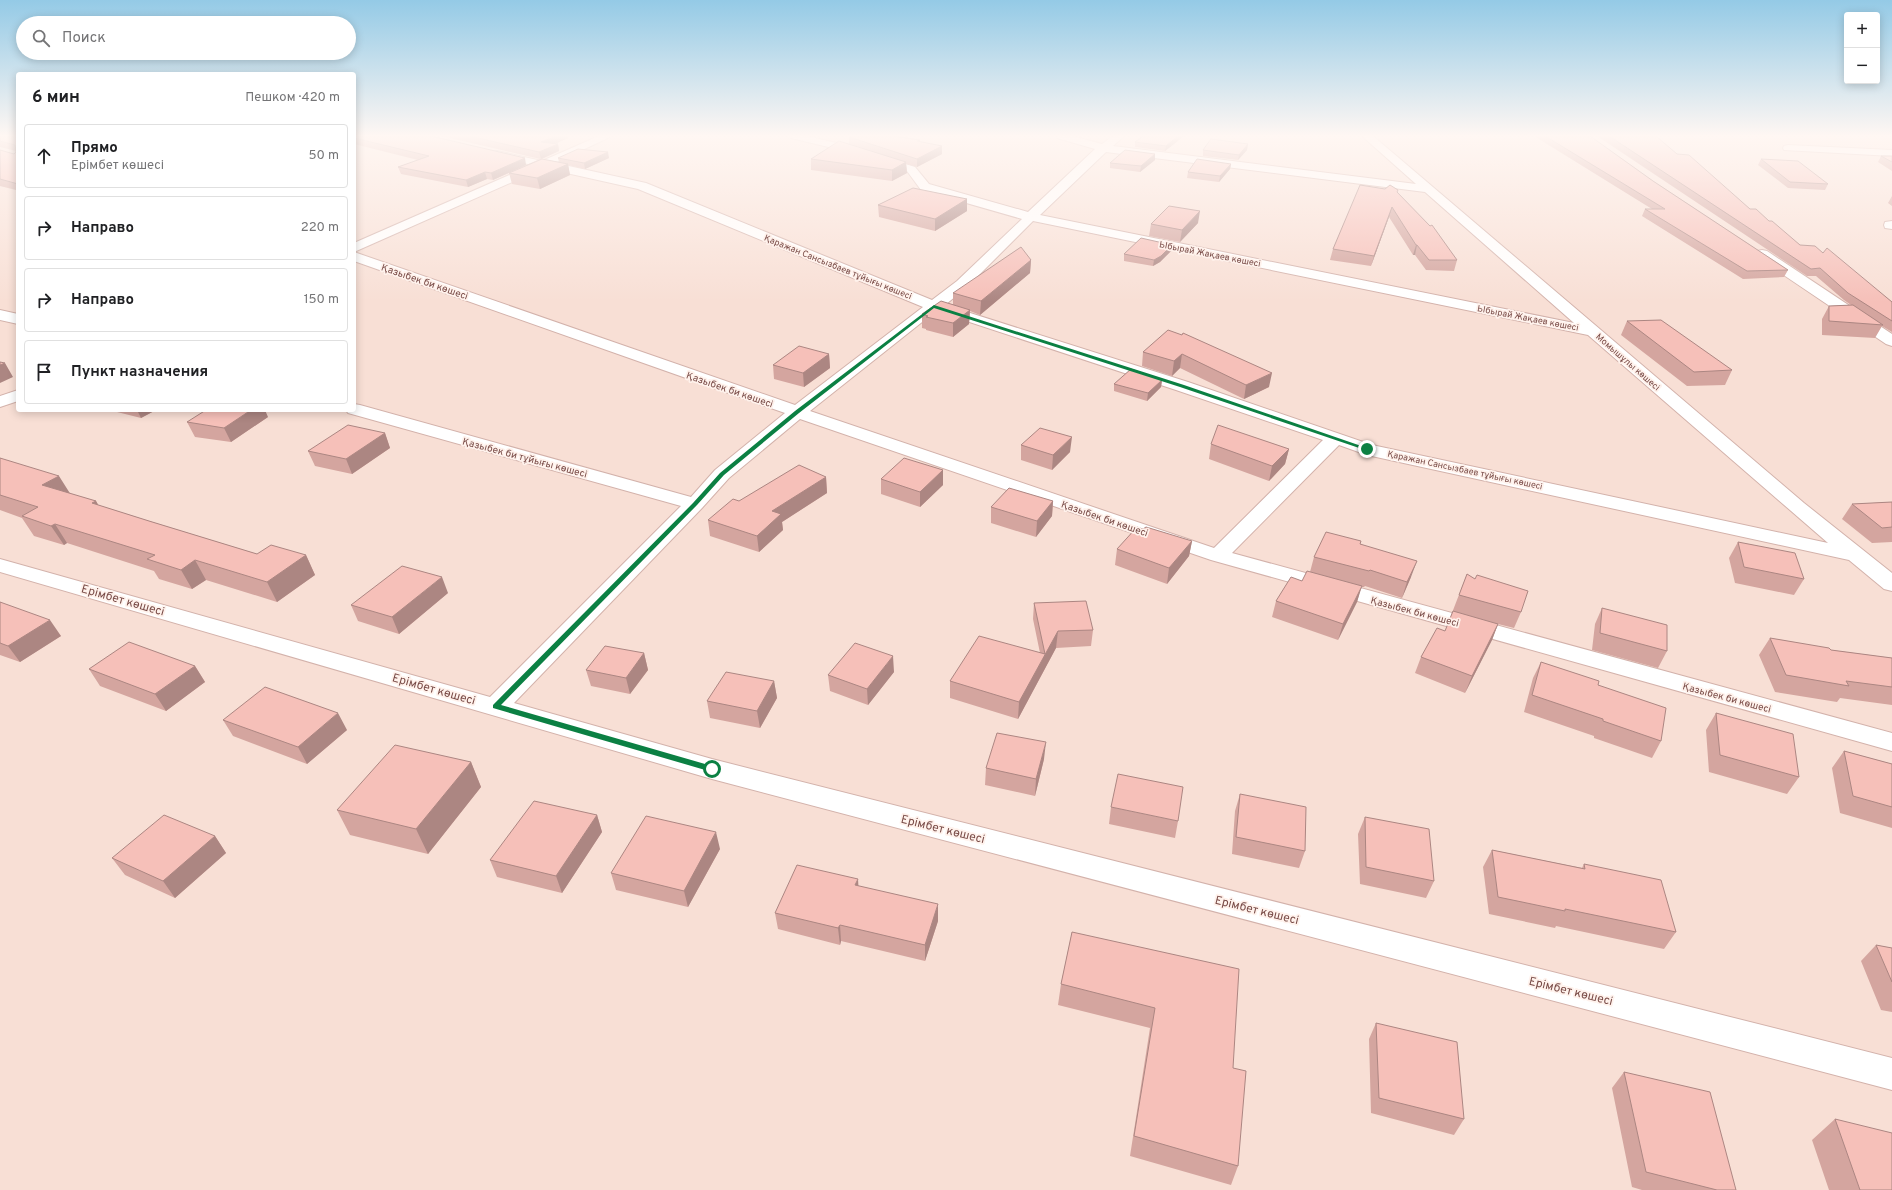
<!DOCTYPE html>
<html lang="ru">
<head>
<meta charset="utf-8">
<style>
  :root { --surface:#fff; --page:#f6f6f6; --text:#202124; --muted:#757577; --line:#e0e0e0 }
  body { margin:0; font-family:Overpass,sans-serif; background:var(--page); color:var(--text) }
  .controls { position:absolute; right:12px; top:12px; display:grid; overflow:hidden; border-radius:4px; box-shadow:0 2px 10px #0003 }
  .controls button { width:36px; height:36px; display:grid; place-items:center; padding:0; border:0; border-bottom:1px solid var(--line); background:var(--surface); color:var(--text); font:20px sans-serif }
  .stop { position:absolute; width:12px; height:12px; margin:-9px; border:3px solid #0b8043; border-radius:50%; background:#fff }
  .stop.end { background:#0b8043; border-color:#fff; box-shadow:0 1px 4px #0008 }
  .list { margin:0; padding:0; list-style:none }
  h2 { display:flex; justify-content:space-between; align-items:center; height:52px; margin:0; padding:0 16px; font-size:17px }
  h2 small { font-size:13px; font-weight:400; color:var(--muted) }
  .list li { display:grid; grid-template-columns:26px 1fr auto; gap:12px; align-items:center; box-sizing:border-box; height:64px; margin:0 8px 8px; padding:0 8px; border:1px solid var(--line); border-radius:4px }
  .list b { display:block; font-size:15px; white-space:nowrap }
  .list p { margin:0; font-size:13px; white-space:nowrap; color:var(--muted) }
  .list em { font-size:13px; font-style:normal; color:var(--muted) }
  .icon { flex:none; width:22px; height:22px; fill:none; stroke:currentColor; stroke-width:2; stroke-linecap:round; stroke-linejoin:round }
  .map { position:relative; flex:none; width:1892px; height:1190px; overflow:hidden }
  .search { position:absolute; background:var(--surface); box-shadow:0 2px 10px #0003; left:16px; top:16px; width:340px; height:44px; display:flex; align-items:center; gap:10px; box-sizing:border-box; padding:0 14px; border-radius:22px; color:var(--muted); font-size:15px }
  .panel { position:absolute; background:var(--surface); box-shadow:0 2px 10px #0003; left:16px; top:72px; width:340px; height:340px; border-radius:4px }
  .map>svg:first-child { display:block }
  .residential { fill:#f8dfd5 }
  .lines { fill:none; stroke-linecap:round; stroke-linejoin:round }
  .minor-casing { stroke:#d3b2ab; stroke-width:2 }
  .minor { fill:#fff; fill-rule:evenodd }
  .wall { fill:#d4a59f }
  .shaded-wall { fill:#ac8682 }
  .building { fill:#f6c0b9; stroke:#ac8682 }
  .route { fill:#0b8043 }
  .labels { text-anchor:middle; stroke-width:3.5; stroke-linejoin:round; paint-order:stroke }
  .far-street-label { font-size:9px; fill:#794b47; stroke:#fff2ec }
  .street-label { font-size:10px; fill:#794b47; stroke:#fff2ec }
  .near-street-label { font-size:12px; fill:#794b47; stroke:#fff2ec }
</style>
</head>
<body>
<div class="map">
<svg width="1892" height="1190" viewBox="0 0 1892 1190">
  <rect width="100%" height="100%" fill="#feede4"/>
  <!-- residential -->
  <path class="residential" d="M0 136H18V410H354V136H1892V1190H0Z"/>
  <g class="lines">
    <defs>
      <path id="minor" d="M599 136H612L555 163 646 183 932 300 957 281 1022 219 921 190 907 171 845 151 791 138 790 136H807L849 146 915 167 929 184 1028 212 1095 149 1057 138 1056 136H1072L1102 144 1113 136H1124L1113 146 1416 184 1362 136H1373L1804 503 1892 573V591L1884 589 1849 560 1367 455 1339 445 1232 553 1892 733V751L1211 560 800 419 729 478 702 508 514 703 712 759 1892 1058V1090L712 779 0 572V559L490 697 681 506 348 413 346 410H354V404L360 405 691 497 715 470 785 413 354 261V243L532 165 493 156 491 154 493 152 497 151 542 161ZM1106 152 1425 192 1574 323 1040 215ZM544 168 638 189 923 307 795 405 354 252ZM1033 221 1588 335 1828 543 1372 445 1188 382 945 305 967 287ZM936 311 1176 390 1323 440 1214 548 810 411Z
        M1788 145 1892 150V156L1784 150 1783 148 1784 146Z
        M1892 221V229L1885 228 1884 225 1885 222Z
        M1762 250 1767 251 1892 334V346L1886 344 1757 257 1755 254 1757 251Z
        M0 310 18 314V324L0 320Z
        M18 390V401L0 407V396Z"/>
    </defs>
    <!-- minor casing -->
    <use href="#minor" class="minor-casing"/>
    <!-- minor -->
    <use href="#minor" class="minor"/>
  </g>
  <!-- wall -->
  <path class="wall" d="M0 136H18V193L16 190 0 186V150L14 154 16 152V151L0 147Z
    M354 136 526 165 540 159 441 136H567L568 138 555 144H558L559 151 542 159 559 162 558 158H609L585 169 568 165 570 175 540 189 512 184 509 173 493 180 487 179 468 187 401 174 398 167 418 160 354 144Z
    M1184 136 1165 151 1135 147V142Z
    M1534 136H1590L1653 181 1788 270 1784 277 1743 279 1642 216 1645 209H1652Z
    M1597 136H1656L1677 154 1750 209 1769 221 1800 245 1823 253 1892 302V332L1882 326 1875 338 1822 335V319L1829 306 1851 305 1844 300 1816 276H1807Z
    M849 137 920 140V142L942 146V154L917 167 906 164 907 173 892 181 811 170V159L849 144Z
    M1248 144 1247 150 1238 160 1203 156V150Z
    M1881 156H1892V171L1878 162Z
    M1761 159 1828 184 1825 190 1788 188 1758 165Z
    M1155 160 1140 172 1110 168V163Z
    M1231 164 1230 169 1219 182 1187 178 1188 172Z
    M1397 192 1457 260 1454 271 1426 270 1415 255H1413L1389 217 1371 266 1330 260 1333 249Z
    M1892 196V206L1888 203Z
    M967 199V211L935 231 879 217 878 205Z
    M1198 223 1180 242 1149 236 1151 224Z
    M1172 245 1171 251 1160 262 1153 266 1124 261V254Z
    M1031 260 1030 273 980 315 970 311 969 324 953 337 926 330V329L922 328V314L953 305V293Z
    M1627 321 1732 370 1725 385 1687 386 1621 335Z
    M1182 335 1269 387 1244 399 1180 368 1172 376 1142 366 1143 352Z
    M829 354 830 368 804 387 774 379 773 365Z
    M1162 380 1161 387 1147 401 1114 391V384Z
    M109 410H156L141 418Z
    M268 417 231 442 195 437 187 422Z
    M385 433 390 448 352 474 315 466 308 451Z
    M1211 444 1289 449 1285 464 1269 481 1209 459Z
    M1021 445 1070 452 1052 470 1021 460Z
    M0 458 70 494 96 501 98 505 149 521 257 554 306 555 315 575 277 602 206 580 192 589 159 579 154 571 67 543 64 545 34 536 22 518 0 510Z
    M943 470V485L920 507 881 494V479Z
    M826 477 827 493 782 522 783 530 759 552 710 536 708 520Z
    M1053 501 1052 516 1036 537 991 523V507Z
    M1892 502V542L1872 543 1842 519 1852 504Z
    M1143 529 1192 541 1189 556 1167 584 1115 565 1117 549Z
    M1361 541 1360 544 1411 577 1402 598 1365 586 1364 587H1361L1357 602 1338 640 1272 617 1276 601 1302 581 1310 572 1314 557Z
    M1738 542 1804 579 1794 595 1735 583 1729 558Z
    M1467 574 1521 612 1514 628 1498 624 1492 640 1465 693 1415 673 1421 657 1445 631Z
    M448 593 399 634 358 621 351 605Z
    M0 602 61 636 20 662 0 655Z
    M1034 603 1093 630 1091 646 1056 648 1018 719 950 698V681L1040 653 1033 619Z
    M1602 608 1667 651 1658 668 1592 650 1595 624Z
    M1770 638 1831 650 1892 658V705L1840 698 1837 702 1775 692 1759 655Z
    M644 653 648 670 630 694 591 686 586 670Z
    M1541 662 1598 685 1661 741 1652 758 1594 738V736L1524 712 1533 678Z
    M195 666 205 682 166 711 100 686 89 669Z
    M894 672 868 705 830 691 828 675Z
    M774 681 777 698 760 728 710 718 707 701Z
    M1716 713 1799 777 1787 794 1709 772 1706 730Z
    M223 720 347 730 307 764 233 736Z
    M1844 751 1892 764V828L1840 813 1832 768Z
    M1044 759 1035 796 985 785 986 768Z
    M471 762 481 787 428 854 350 835 337 810Z
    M1240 794 1305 851 1299 868 1232 854 1235 811Z
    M1111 807 1178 821 1175 838 1109 824Z
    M597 815 602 832 562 893 497 877 490 860Z
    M1365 817 1434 881 1426 898 1360 884 1358 834Z
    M215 836 226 853 175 898 125 875 112 858Z
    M720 849 688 907 616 890 611 873Z
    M1492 850 1582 868 1584 864 1676 932 1664 949 1556 926 1555 928 1489 914 1483 867Z
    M858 886 938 921 925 961 841 941 840 945 778 929 775 913Z
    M1072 932 1233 1068 1238 1166 1231 1185 1130 1156 1150 1028 1058 1005 1061 984Z
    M1876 945 1892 948V1012L1881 1010 1861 961Z
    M1376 1023 1464 1119 1454 1135 1371 1113 1369 1039Z
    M1624 1072 1736 1190H1642L1632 1187 1612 1088Z
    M1835 1119 1892 1190H1829L1812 1140Z"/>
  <!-- shaded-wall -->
  <path class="shaded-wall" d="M557 136H567L568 138 543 149 541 142Z
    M1178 136H1184L1165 151 1166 146Z
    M558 144 559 151 541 159 539 152Z
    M1248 144 1247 150 1238 160 1239 155Z
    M942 146V154L917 167V159Z
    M608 152 609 158 585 169 584 163Z
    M1155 154V160L1140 172 1141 166Z
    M525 158 526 165 493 180 491 173Z
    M906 162 907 173 892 181V170Z
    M568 164 570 175 540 189 537 178Z
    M1231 164 1230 169 1219 182 1220 176Z
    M485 172 487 179 468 187 466 180Z
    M967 199V211L935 231V219Z
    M1392 207 1389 217 1371 266 1374 256Z
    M1200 211 1198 223 1180 242 1182 230Z
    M1172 245 1171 251 1160 262 1153 266 1154 260Z
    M1416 245H1417L1415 255H1413Z
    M1031 260 1030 273 980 315 981 301Z
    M970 310 969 324 953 337V323Z
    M829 354 830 368 804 387 803 373Z
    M1182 354 1180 368 1172 376 1174 361Z
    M5 363 13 377 0 383V365Z
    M1272 373 1269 387 1244 399 1246 385Z
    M1162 380 1161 387 1147 401 1148 393Z
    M137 410H156L141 418Z
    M251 410H265L268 417 231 442 224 428Z
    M385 433 390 448 352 474 346 459Z
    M1072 437 1070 452 1052 470 1053 455Z
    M1289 449 1285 464 1269 481 1272 466Z
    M943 470V485L920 507V492Z
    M59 476 71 495 42 485Z
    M826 477 827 493 782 522 783 530 759 552 757 536 772 511Z
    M96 501 107 520 92 503Z
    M1053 501 1052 516 1036 537 1037 521Z
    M55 524 67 543 64 545 51 526Z
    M1192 541 1189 556 1167 584 1169 568Z
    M306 555 315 575 277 602 267 582Z
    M195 560 206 580 192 589 181 570Z
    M1417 561 1411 577 1402 598 1407 582Z
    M442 577 448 593 399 634 392 617Z
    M1362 586 1357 602 1338 640 1343 624Z
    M50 620 61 636 20 662 8 646Z
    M1498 624 1492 640 1465 693 1472 676Z
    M1058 631 1056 648 1018 719 1019 702Z
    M644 653 648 670 630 694 626 678Z
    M893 656 894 672 868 705 867 689Z
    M195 666 205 682 166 711 155 694Z
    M774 681 777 698 760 728 757 711Z
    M338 713 347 730 307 764 298 747Z
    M1046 742 1044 759 1035 796 1036 779Z
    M471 762 481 787 428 854 416 829Z
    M597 815 602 832 562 893 556 876Z
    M716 832 720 849 688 907 684 891Z
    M215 836 226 853 175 898 163 881Z
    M858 879 859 896 855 885Z
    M938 904V921L925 961V945Z
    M840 925 841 941 840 945 838 928Z"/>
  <!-- building -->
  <path class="building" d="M0 136H18V184L0 179V150L14 154 16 152 15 145 0 141Z
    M354 136H431L525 158 491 173 485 172 466 180 398 167 429 156 354 138Z
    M469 136H557L541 142 558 144 539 152Z
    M851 136H893L920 140 917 141 942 146 917 159 849 137Z
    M1143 136H1178L1166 146 1135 142Z
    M1545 136H1590L1653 181 1788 270 1747 271 1645 209H1665Z
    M1609 136H1656L1677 154 1689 155 1750 209H1756L1769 221H1772L1800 245 1815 246 1823 253 1827 248 1892 302V321L1848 293 1820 268 1811 269Z
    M1211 139 1248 144 1239 155 1203 150Z
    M839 141 906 162 892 170 811 159Z
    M578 149 608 152 584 163 558 158Z
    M1125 150 1155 154 1141 166 1110 163Z
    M1881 156H1892V162Z
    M542 159 568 164 537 178 509 173Z
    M1197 159 1231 164 1220 176 1188 172Z
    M1761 159 1798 161 1828 184 1790 182Z
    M1360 185 1385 189 1390 185 1398 190 1397 192 1430 226 1432 225 1457 260H1429L1417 245H1416L1392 207 1374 256 1333 249Z
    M913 188 967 199 935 219 878 205Z
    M1169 206 1200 211 1182 230 1151 224Z
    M1141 238 1172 245 1161 256 1154 260 1124 254Z
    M1021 247 1031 260 981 301 953 293Z
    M941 301 970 310 953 323 926 317 928 316 922 314Z
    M1853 305 1883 325 1829 321V306Z
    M1661 320 1732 370 1694 372 1627 321Z
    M1168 330 1182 335 1183 333 1272 373 1246 385 1182 354 1174 361 1143 352Z
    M799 346 829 354 803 373 773 365Z
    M0 362 5 363 0 365Z
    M1131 369 1162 380 1148 393 1114 384Z
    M206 410H251L224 428 187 422Z
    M348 425 385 433 346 459 308 451Z
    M1218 425 1289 449 1272 466 1211 444Z
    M1040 428 1072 437 1053 455 1021 445Z
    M0 458 59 476 42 485 96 501 92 503 149 521 257 554 271 545 306 555 267 582 195 560 181 570 147 559 155 555 55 524 51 526 22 516 38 507 0 495Z
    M904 458 943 470 920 492 881 479Z
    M799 465 826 477 772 511 781 514 757 536 708 520 733 499 739 501Z
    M1009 488 1053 501 1037 521 991 507Z
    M1892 502V527L1882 528 1852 504Z
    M1137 527 1143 529 1146 527 1192 541 1169 568 1117 549Z
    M1326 532 1361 541 1360 544 1417 561 1407 582 1370 570 1369 571 1314 557Z
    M1738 542 1795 553 1804 579 1744 567Z
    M402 566 442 577 392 617 351 605Z
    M1307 571 1362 586 1343 624 1276 601 1291 577 1302 581Z
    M1467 574 1475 579 1477 575 1528 591 1521 612 1459 595Z
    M1086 601 1093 630 1058 631 1019 702 950 681 979 636 1045 654 1034 603Z
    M0 602 50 620 8 646 0 643Z
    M1602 608 1667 625V651L1600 633Z
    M1453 611 1498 624 1472 676 1421 657 1437 628 1445 631Z
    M1770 638 1829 648 1831 650 1892 658V687L1846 681 1849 686 1786 675Z
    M129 642 195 666 155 694 89 669Z
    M855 643 893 656 867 689 828 675Z
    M605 646 644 653 626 678 586 670Z
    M1541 662 1599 681 1598 685 1666 708 1661 741 1603 721V719L1532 695Z
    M726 672 774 681 757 711 707 701Z
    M265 687 338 713 298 747 223 720Z
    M1716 713 1793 734 1799 777 1720 755Z
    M997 733 1046 742 1036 779 986 768Z
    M395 745 471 762 416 829 337 810Z
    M1844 751 1892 764V807L1853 796Z
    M1118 774 1183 787 1178 821 1111 807Z
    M1240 794 1306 807 1305 851 1236 837Z
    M534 801 597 815 556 876 490 860Z
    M164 815 215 836 163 881 112 858Z
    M646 816 716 832 684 891 611 873Z
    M1365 817 1429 829 1434 881 1366 867Z
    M1492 850 1585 869 1584 864 1661 880 1676 932 1565 909V911L1498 897Z
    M797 865 858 879 855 885 938 904 925 945 840 925 838 928 775 913Z
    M1072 932 1239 969 1233 1068 1246 1071 1238 1166 1134 1136 1155 1008 1061 984Z
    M1876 945 1892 948V982Z
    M1376 1023 1457 1042 1464 1119 1379 1098Z
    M1624 1072 1710 1092 1736 1190H1717L1646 1172Z
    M1835 1119 1892 1133V1190H1860Z"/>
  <!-- sky -->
  <linearGradient id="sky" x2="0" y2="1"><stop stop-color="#94cae6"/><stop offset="0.45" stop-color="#fff7f3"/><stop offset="1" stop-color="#fff7f3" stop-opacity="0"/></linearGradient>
  <rect width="1892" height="302" fill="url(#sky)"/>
  <!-- route -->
  <path class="route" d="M934 305 1184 385 1370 449 1365 450 1180 387 934 308 799 413 724 475 697 505 501 705 712 766 715 767V771L712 772 493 708V705L693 503 720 473 795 411Z"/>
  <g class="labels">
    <!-- far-street labels -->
    <g class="far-street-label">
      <text transform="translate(1210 254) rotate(11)" y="3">Ыбырай Жақаев көшесі</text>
      <text transform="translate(838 267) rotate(22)" y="3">Қаражан Сансызбаев тұйығы көшесі</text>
      <text transform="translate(1528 318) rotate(11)" y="3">Ыбырай Жақаев көшесі</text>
      <text transform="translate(1628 362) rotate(41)" y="3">Момышұлы көшесі</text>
      <text transform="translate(1465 470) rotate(12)" y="3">Қаражан Сансызбаев тұйығы көшесі</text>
    </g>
    <!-- street labels -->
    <g class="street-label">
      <text transform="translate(425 281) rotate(19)" y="4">Қазыбек би көшесі</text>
      <text transform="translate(730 389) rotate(19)" y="4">Қазыбек би көшесі</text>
      <text transform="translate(525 457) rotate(15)" y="4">Қазыбек би тұйығы көшесі</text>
      <text transform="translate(1105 518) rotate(19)" y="4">Қазыбек би көшесі</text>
      <text transform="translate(1415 611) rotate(15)" y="4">Қазыбек би көшесі</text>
      <text transform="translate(1727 697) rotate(15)" y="4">Қазыбек би көшесі</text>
    </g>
    <!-- near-street labels -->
    <g class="near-street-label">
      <text transform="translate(123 600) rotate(16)" y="4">Ерімбет көшесі</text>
      <text transform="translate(434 689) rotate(16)" y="4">Ерімбет көшесі</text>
      <text transform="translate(943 829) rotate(14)" y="4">Ерімбет көшесі</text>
      <text transform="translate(1257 910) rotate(14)" y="4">Ерімбет көшесі</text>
      <text transform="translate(1571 991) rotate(14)" y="4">Ерімбет көшесі</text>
    </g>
  </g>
</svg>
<div class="controls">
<button>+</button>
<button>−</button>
</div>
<div class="stop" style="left:712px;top:769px"></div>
<div class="stop end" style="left:1367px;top:449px"></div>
<div class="search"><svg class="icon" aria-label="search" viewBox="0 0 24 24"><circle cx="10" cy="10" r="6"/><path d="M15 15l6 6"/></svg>Поиск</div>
<section class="panel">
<h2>6 мин<small>Пешком · 420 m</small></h2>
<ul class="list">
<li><svg class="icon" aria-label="ahead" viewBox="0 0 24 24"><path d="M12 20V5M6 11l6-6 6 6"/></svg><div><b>Прямо</b><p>Ерімбет көшесі</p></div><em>50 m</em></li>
<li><svg class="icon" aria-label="right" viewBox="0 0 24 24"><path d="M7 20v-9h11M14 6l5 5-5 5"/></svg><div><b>Направо</b></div><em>220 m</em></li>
<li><svg class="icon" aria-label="right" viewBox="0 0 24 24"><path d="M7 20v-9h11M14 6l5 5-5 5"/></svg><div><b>Направо</b></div><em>150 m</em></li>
<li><svg class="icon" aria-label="arrive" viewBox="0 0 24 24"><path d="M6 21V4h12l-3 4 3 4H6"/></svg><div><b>Пункт назначения</b></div></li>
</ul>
</section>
</div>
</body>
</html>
